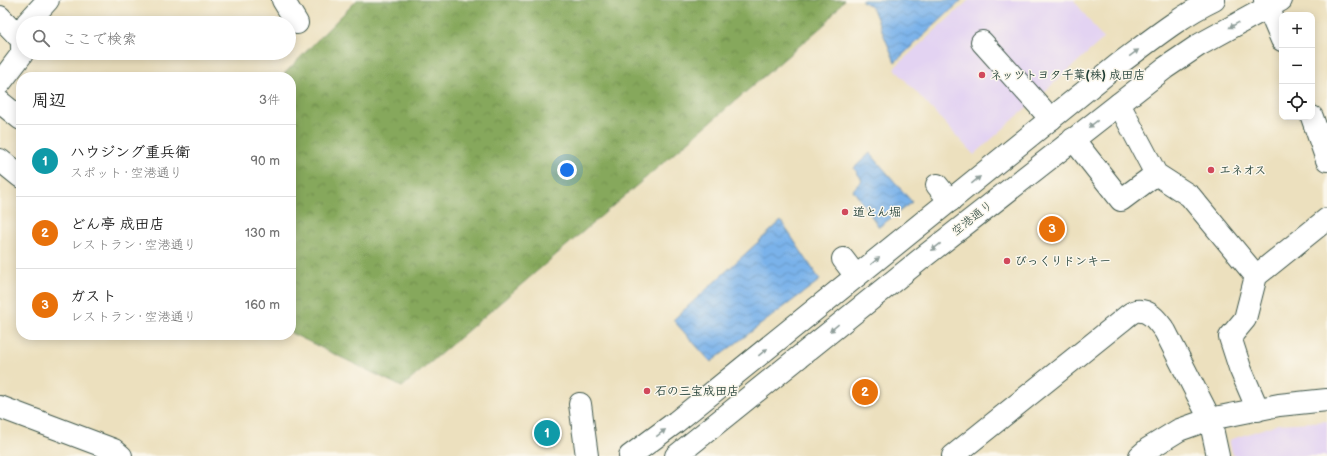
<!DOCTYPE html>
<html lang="ja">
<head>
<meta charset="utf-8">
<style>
  :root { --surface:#fff; --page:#f6f6f6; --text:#222; --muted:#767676; --line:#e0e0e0; --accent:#d1495b }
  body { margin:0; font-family:"Balsamiq Sans","Klee One",sans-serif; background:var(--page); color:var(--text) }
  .controls { position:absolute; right:12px; top:12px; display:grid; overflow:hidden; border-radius:8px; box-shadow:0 2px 10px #0003 }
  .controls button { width:36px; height:36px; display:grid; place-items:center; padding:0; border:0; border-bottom:1px solid var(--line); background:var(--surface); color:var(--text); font:20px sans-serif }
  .you { position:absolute; left:567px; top:170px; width:14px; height:14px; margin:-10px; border:3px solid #fff; border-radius:50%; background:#1a73e8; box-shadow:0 0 0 6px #1a73e833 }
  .badge { display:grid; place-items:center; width:26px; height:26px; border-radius:50%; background:var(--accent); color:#fff; font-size:13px; font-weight:700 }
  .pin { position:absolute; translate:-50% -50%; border:2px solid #fff; box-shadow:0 1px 4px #0006 }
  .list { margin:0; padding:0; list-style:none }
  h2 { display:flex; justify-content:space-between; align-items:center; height:52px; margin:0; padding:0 16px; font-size:17px }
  h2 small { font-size:13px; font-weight:400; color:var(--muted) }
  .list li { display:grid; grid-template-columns:26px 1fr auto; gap:12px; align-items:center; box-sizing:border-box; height:72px; padding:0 16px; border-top:1px solid var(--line) }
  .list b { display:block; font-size:15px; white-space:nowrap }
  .list p { margin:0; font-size:13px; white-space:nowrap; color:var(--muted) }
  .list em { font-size:13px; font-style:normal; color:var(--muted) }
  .icon { flex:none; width:22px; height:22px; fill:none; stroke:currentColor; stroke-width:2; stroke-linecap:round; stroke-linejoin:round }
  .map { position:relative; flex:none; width:1327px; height:456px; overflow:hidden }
  .search { position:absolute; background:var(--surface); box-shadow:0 2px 10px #0003; left:16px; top:16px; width:280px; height:44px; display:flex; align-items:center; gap:10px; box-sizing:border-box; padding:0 14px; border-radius:22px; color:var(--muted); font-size:15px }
  .panel { position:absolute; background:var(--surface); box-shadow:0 2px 10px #0003; left:16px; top:72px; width:280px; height:268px; border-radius:16px }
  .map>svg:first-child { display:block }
  .built { fill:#e3d3f2 }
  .forest { fill:url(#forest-crowns); stroke:#527248 }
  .water { fill:url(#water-waves); stroke:#4c788f }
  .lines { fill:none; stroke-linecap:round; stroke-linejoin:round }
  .minor-casing { stroke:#3e5549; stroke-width:24 }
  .major-casing { stroke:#3e5549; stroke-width:24 }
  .highway-casing { stroke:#3e5549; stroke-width:24 }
  .minor { stroke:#fff; stroke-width:22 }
  .major { stroke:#fff; stroke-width:22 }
  .highway { stroke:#fff; stroke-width:22 }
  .oneway { fill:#8f9e9a }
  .poi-dot { fill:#d1495b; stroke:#fbf7ec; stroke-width:1.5 }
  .labels { text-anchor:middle; stroke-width:3; stroke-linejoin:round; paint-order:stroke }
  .poi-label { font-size:12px; font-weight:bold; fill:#1f3d34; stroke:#fbf7ec; text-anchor:start }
  .street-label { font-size:12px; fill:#1f3d34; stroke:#fbf7ec }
</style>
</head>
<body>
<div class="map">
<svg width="1327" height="456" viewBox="0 0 1327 456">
  <defs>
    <pattern id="forest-crowns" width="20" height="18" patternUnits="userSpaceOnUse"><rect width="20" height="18" fill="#86a85c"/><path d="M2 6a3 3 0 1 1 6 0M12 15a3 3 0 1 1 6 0" fill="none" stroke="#6d8a4d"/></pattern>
    <pattern id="water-waves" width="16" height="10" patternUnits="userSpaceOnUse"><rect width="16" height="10" fill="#7ab2ea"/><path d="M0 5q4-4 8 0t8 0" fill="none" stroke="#6392be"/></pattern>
  </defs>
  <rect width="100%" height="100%" fill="#fbf7ec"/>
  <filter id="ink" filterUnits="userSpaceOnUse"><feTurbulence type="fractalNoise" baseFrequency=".025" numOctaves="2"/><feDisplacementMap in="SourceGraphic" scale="8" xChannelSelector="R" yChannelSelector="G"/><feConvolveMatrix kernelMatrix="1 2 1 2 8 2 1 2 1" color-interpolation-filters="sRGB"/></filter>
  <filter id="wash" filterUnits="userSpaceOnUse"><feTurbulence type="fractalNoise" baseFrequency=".012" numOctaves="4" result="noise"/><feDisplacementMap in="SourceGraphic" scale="16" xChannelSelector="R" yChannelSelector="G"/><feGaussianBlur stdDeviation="0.9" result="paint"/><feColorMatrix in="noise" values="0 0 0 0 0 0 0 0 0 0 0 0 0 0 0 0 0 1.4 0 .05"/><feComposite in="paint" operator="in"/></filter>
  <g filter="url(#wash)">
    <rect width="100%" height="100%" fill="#ece0be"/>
    <!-- built -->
    <path class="built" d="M969 0H1074L1103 39 974 155 894 68Z
      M1327 421V456H1233L1229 440 1278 424Z"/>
    <!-- forest -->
    <path class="forest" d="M357 0H844L826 23 402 387 291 333V77H281Z"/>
    <!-- water -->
    <path class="water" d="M861 0H962L895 62 873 9Z
      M870 153 912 202 879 227 853 190 862 180 854 168Z
      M781 221 820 280 711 362 673 320Z"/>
  </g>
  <g filter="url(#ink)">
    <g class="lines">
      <defs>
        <path id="minor" d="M283 0 297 23
          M0 17 22 40V54L0 83
          M27 23 48 0
          M982 42 1051 119
          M0 102 21 119
          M1119 104 1156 174
          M1073 139 1121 200 1156 174 1190 196 1256 276 1327 219
          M0 160 21 177
          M937 185 950 201
          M843 259 856 276
          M1256 276 1245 319 1230 337 1240 368 1258 410
          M580 404 587 456
          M0 407 114 450 121 456
          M953 456 1120 322C1124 319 1131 312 1136 311 1150 309 1158 322 1165 331L1210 419 1218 456
          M1140 456 1148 449 1179 430 1210 419 1279 405 1327 400"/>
        <path id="major" d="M1265 0 1282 40
          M1312 117 1327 160"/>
        <path id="highway" d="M630 456 676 422 1120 63C1150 41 1180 16 1214 0
          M676 456 921 259 1165 68 1199 45 1281 0"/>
      </defs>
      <!-- minor casing -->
      <use href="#minor" class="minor-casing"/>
      <!-- major casing -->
      <use href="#major" class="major-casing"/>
      <!-- highway casing -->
      <use href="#highway" class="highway-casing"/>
      <!-- minor -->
      <use href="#minor" class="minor"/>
      <!-- major -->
      <use href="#major" class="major"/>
      <!-- highway -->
      <use href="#highway" class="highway"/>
    </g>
    <!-- one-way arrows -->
    <defs><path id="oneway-solid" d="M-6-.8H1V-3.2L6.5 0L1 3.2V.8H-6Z"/></defs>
    <g class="oneway">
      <use href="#oneway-solid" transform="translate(1234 25) rotate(151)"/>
      <use href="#oneway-solid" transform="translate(1134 53) rotate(-36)"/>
      <use href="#oneway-solid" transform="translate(1093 124) rotate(143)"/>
      <use href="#oneway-solid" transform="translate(976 180) rotate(-39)"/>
      <use href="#oneway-solid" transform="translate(936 247) rotate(142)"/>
      <use href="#oneway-solid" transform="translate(875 261) rotate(-39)"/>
      <use href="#oneway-solid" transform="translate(834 328) rotate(141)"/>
      <use href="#oneway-solid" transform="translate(763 352) rotate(-39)"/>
      <use href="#oneway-solid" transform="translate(661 433) rotate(-37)"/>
    </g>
  </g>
  <!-- markers -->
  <g class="poi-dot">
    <circle cx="982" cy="75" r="4"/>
    <circle cx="1211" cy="170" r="4"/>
    <circle cx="845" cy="212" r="4"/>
    <circle cx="1007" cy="261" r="4"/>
    <circle cx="647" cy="391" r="4"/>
  </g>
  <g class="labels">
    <!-- poi labels -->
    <g class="poi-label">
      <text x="990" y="79">ネッツトヨタ千葉(株) 成田店</text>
      <text x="1219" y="174">エネオス</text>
      <text x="853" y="216">道とん堀</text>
      <text x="1015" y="265">びっくりドンキー</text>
      <text x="655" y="395">石の三宝成田店</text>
    </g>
    <!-- street labels -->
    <g class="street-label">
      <text transform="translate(972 218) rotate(-38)" y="4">空港通り</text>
    </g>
  </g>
</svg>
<div class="controls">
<button>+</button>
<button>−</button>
<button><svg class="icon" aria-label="locate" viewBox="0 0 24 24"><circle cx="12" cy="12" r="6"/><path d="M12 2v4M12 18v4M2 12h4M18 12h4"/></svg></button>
</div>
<div class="you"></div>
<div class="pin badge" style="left:547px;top:433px;background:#0f9aa8">1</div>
<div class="pin badge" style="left:865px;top:392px;background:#e8710a">2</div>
<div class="pin badge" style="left:1052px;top:229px;background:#e8710a">3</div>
<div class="search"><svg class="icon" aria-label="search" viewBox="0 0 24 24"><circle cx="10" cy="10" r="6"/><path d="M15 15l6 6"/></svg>ここで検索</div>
<section class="panel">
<h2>周辺<small>3件</small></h2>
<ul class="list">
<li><span class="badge" style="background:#0f9aa8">1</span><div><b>ハウジング重兵衛</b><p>スポット · 空港通り</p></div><em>90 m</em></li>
<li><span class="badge" style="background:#e8710a">2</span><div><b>どん亭 成田店</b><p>レストラン · 空港通り</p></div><em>130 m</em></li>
<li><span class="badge" style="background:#e8710a">3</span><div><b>ガスト</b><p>レストラン · 空港通り</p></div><em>160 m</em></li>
</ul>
</section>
</div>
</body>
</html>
